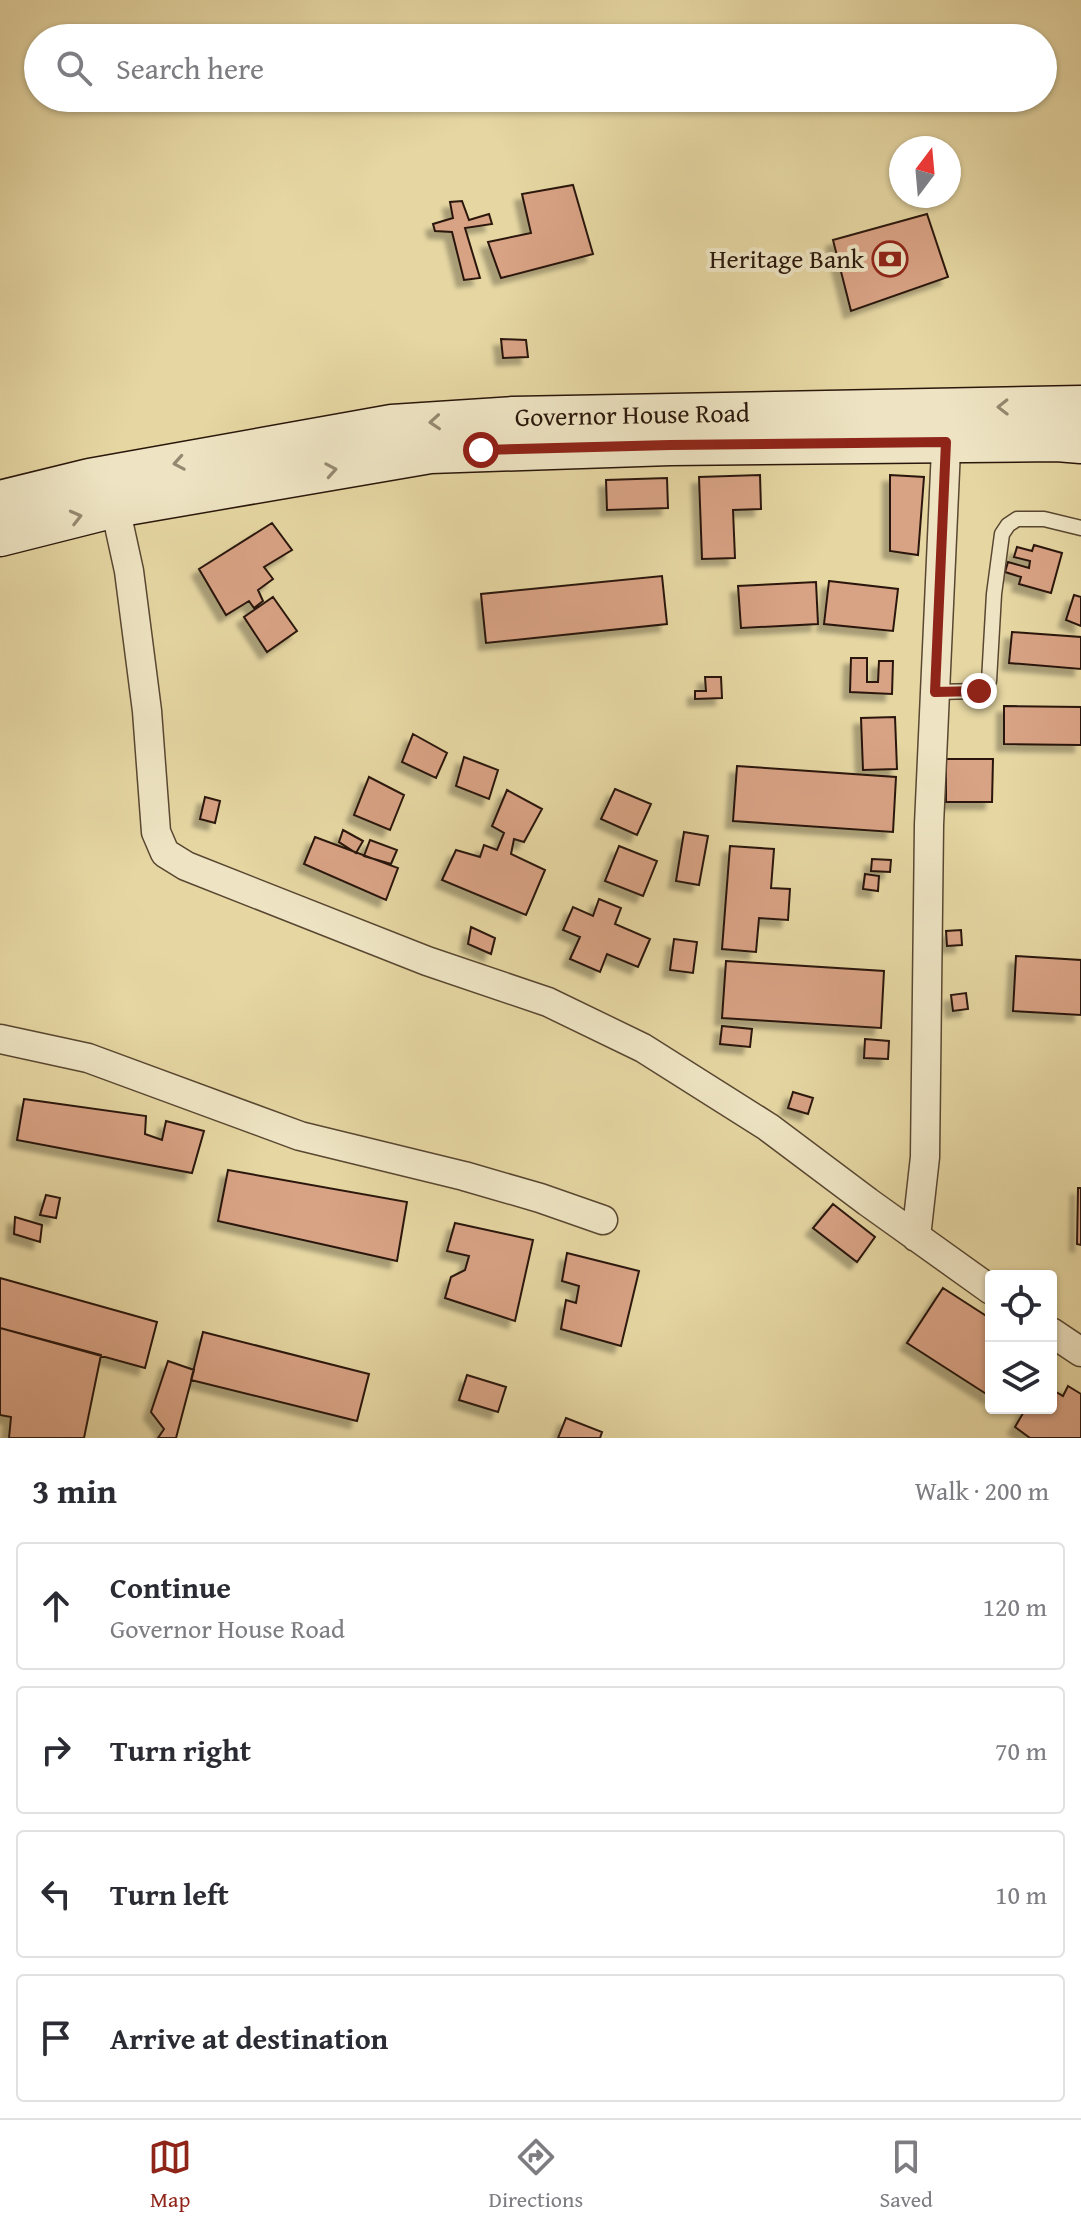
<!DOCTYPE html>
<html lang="en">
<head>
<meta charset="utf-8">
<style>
  :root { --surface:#fff; --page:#f2f2f3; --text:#2b2b33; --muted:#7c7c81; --line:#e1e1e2; --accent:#8f2418 }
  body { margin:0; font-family:"Gentium Book Plus",serif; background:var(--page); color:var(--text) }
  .controls { position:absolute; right:24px; bottom:24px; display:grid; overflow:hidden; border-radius:8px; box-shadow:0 2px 6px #0004 }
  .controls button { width:72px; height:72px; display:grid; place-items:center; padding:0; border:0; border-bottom:2px solid var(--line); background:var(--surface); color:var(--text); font:40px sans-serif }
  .compass { position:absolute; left:889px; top:136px; width:72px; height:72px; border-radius:50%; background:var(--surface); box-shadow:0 2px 6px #0004; rotate:16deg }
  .stop { position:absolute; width:24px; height:24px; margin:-18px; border:6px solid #8f2418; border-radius:50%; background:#fff }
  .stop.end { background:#8f2418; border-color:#fff; box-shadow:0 2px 8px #0008 }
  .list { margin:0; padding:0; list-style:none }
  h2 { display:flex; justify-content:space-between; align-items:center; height:104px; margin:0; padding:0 32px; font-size:34px }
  h2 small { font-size:26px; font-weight:400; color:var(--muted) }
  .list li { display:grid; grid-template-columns:52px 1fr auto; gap:24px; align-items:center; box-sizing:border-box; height:128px; margin:0 16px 16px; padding:0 16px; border:2px solid var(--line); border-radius:8px }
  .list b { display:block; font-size:30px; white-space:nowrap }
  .list p { margin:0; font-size:26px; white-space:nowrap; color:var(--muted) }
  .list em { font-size:26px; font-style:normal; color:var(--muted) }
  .icon { flex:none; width:44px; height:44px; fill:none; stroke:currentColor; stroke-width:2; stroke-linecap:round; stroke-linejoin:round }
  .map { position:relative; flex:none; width:1081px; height:1438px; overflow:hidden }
  .search { position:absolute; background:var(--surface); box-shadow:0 2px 6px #0004; left:24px; right:24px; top:24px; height:88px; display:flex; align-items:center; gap:20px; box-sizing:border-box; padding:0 28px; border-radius:44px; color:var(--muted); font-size:30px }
  .sheet { height:680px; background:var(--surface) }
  nav { display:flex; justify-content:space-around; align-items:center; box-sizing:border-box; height:112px; border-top:2px solid var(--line); background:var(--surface); font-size:22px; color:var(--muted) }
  nav a { display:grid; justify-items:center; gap:4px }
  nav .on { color:var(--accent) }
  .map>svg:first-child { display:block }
  .building { fill:#d8a284; stroke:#2a170b; stroke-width:2; filter:url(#shadow) }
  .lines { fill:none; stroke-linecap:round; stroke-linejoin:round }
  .service-casing { stroke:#594731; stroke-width:17 }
  .minor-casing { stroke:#594731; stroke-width:31 }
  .secondary-casing { stroke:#2a170b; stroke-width:43 }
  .service { stroke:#eee4c3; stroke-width:14 }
  .minor { stroke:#eee4c3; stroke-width:28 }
  .secondary { stroke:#eee4c3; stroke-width:40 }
  .oneway { stroke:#968870 }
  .route { stroke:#8f2418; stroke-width:10 }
  .labels { text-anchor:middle; stroke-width:8; stroke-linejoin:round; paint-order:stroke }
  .poi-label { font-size:26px; fill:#2a170b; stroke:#eee4c3; text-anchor:end }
  .street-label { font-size:26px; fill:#2a170b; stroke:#eee4c3 }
</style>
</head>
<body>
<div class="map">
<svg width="1081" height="1438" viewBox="0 0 1081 1438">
  <defs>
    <filter id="shadow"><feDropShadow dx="-7" dy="7" stdDeviation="2" flood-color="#0004"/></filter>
  </defs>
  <rect width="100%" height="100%" fill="#e5d6a2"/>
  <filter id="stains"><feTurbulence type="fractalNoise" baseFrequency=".0025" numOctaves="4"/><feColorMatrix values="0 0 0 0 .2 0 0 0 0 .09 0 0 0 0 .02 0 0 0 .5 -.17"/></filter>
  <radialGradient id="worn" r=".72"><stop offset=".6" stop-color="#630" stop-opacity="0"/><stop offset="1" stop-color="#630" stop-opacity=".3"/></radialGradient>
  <!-- building -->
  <path class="building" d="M573 185 593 254 501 278 488 242 531 233 522 194Z
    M462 201 469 220 489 214 492 224 465 228 480 278 464 280 452 232 435 231 433 224 453 218 450 202Z
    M927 214 948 277 851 311 833 240Z
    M501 339 526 340 528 357 503 358Z
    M760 475 761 509 733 510 735 558 702 559 699 477Z
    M890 475 924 477 918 555 890 551Z
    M667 478 668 508 607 510 606 480Z
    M272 523 292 550 264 567 273 579 258 590 263 601 254 608 249 601 226 615 199 569Z
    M1034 545 1062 553 1051 593 1019 584 1021 577 1005 572 1008 562 1029 568 1030 561 1014 557 1017 547 1032 551Z
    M662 576 667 624 486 643 481 594Z
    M829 581 898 589 893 631 824 624Z
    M816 582 818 624 741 628 738 586Z
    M1074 595 1081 597V626L1066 620Z
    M273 597 297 631 267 652 244 617Z
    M1012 632 1081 637V669L1009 663Z
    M851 658H867V682H878L879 661H893L892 694 850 692Z
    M705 677H721L722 698 695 699V691H706Z
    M1004 706 1081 707V745L1004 744Z
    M895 717 897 769 863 770 861 718Z
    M413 734 447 753 436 778 402 762Z
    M464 757 498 770 489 799 456 786Z
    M946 759H993L992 802H946Z
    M737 766 896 777 893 832 733 821Z
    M369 777 404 795 390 830 354 815Z
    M615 789 651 804 637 835 601 819Z
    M507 790 542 809 524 842 514 839 511 854 545 870 526 915 442 880 456 850 480 857 484 845 497 850 504 833 492 826Z
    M205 797 220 801 215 823 200 819Z
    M343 830 363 841 356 853 339 842Z
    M684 832 708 836 699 885 676 881Z
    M315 837 398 868 386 900 304 864Z
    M370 840 397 850 391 864 364 856Z
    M619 846 657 861 643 896 605 881Z
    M730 846 774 849 771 888 790 889 788 920 759 918 756 952 722 949Z
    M872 859 891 860 890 872 871 871Z
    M865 874 879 876 878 891 863 889Z
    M599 899 621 908 615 924 650 939 638 967 607 954 600 972 570 959 580 937 563 930 573 907 593 916Z
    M471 927 495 938 491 954 468 944Z
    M961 930 962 945 947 946 946 931Z
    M674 939 697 942 693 973 670 970Z
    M1016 956 1081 960V1015L1013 1011Z
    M726 961 884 971 881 1028 722 1018Z
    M966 993 968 1009 953 1011 951 995Z
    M722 1026 752 1029 750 1047 720 1044Z
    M865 1039 889 1041 888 1059 864 1058Z
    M793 1092 813 1098 808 1114 788 1108Z
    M24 1099 146 1116 145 1134 162 1140 166 1121 204 1131 192 1173 17 1140Z
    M228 1170 407 1202 397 1261 218 1221Z
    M1078 1188H1081V1245L1077 1244Z
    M46 1195 60 1198 56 1218 40 1215Z
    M833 1204 875 1237 857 1262 813 1228Z
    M15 1217 42 1225 40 1242 14 1234Z
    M455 1223 533 1240 515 1321 445 1298 451 1277 465 1270 469 1256 447 1251Z
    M567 1253 639 1271 621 1346 561 1329 566 1300 576 1303 579 1286 562 1281Z
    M0 1278 157 1322 145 1368 0 1328Z
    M943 1288 991 1319V1397L907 1343Z
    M0 1328 101 1355 84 1438H9L11 1417 0 1415Z
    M203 1332 369 1374 357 1421 191 1380Z
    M168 1361 194 1370 176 1438H158L164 1429 151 1412Z
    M467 1375 506 1387 498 1412 459 1400Z
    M1068 1386 1081 1394V1438H1030L1015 1427 1026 1408H1051V1389L1063 1396Z
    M566 1418 602 1432 600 1438H558Z"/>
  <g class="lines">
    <defs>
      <path id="service" d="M935 692 979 691 989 681 994 594 1002 534 1008 525 1017 519H1044L1081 528"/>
      <path id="minor" d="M115 507 129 571 147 711 156 832 165 853 186 866 427 961 548 1002 643 1048 768 1127 868 1202 991 1290
        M0 1039 88 1058 300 1136 464 1176 540 1198 603 1220
        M916 1237 925 1157 929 825 947 427
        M1051 1332 1081 1352"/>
      <g id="secondary">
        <path id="s1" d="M0 501 90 479 392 425 513 417 1081 406"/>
        <path d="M0 536 115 507 430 453 670 445 1057 441 1081 443"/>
      </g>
    </defs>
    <!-- service casing -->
    <use href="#service" class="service-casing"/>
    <!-- minor casing -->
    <use href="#minor" class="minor-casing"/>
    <!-- secondary casing -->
    <use href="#secondary" class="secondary-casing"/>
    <!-- service -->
    <use href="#service" class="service"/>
    <!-- minor -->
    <use href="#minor" class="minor"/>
    <!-- secondary -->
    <use href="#secondary" class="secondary"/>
  </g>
  <!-- one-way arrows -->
  <defs><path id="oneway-chevron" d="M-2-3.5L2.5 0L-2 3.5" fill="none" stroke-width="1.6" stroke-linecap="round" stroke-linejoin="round" transform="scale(2)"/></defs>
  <g class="oneway">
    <use href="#oneway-chevron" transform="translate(1003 407) rotate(179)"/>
    <use href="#oneway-chevron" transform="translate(435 422) rotate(176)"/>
    <use href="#oneway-chevron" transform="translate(179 463) rotate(170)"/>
    <use href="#oneway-chevron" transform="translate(331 470) rotate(-10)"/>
    <use href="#oneway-chevron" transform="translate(76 517) rotate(-14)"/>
  </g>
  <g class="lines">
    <!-- route -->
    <path class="route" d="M481 450 670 445 946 442 935 692 979 691"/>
  </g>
  <!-- icons -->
  <defs>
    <symbol id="bank-ring" viewBox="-11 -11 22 22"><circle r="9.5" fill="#eee4c3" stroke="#8f2418" stroke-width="1.5"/><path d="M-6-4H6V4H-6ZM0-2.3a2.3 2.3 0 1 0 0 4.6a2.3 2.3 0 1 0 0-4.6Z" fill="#8f2418"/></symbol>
  </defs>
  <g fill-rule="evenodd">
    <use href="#bank-ring" x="870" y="239" width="40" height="40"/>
  </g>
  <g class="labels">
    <!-- poi labels -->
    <g class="poi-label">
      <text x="864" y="268">Heritage Bank</text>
    </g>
    <!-- street labels -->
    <g class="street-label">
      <text dy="9" stroke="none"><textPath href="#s1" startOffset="640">Governor House Road</textPath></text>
    </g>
  </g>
  <rect width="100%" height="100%" filter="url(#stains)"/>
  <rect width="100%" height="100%" fill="url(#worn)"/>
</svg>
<div class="controls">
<button><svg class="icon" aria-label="locate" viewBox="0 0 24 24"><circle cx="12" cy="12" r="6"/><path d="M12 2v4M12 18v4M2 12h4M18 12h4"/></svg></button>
<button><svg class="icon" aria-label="layers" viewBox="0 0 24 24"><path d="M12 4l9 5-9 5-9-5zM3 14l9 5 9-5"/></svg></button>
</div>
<svg class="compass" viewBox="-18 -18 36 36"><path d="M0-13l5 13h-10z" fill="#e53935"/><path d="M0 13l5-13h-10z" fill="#7c7c81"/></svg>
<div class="stop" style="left:481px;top:450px"></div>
<div class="stop end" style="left:979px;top:691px"></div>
<div class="search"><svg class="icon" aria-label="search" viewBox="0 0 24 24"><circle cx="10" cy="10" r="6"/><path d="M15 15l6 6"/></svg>Search here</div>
</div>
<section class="sheet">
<h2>3 min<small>Walk · 200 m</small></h2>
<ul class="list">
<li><svg class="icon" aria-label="ahead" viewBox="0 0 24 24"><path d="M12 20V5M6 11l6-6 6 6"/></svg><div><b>Continue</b><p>Governor House Road</p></div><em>120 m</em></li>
<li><svg class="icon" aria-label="right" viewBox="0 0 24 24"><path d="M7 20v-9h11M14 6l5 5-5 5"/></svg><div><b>Turn right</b></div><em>70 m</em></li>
<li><svg class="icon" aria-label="left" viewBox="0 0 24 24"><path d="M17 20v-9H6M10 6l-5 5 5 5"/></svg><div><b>Turn left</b></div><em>10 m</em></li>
<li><svg class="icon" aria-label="arrive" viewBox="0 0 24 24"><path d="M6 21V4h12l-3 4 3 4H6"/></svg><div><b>Arrive at destination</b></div></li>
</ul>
</section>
<nav>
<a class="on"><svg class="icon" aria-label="map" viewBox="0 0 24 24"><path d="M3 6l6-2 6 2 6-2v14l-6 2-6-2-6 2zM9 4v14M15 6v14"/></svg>Map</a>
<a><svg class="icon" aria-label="directions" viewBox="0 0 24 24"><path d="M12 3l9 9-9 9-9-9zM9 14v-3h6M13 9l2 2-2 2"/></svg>Directions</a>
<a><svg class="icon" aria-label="saved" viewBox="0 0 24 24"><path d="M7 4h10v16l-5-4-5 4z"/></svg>Saved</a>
</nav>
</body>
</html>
